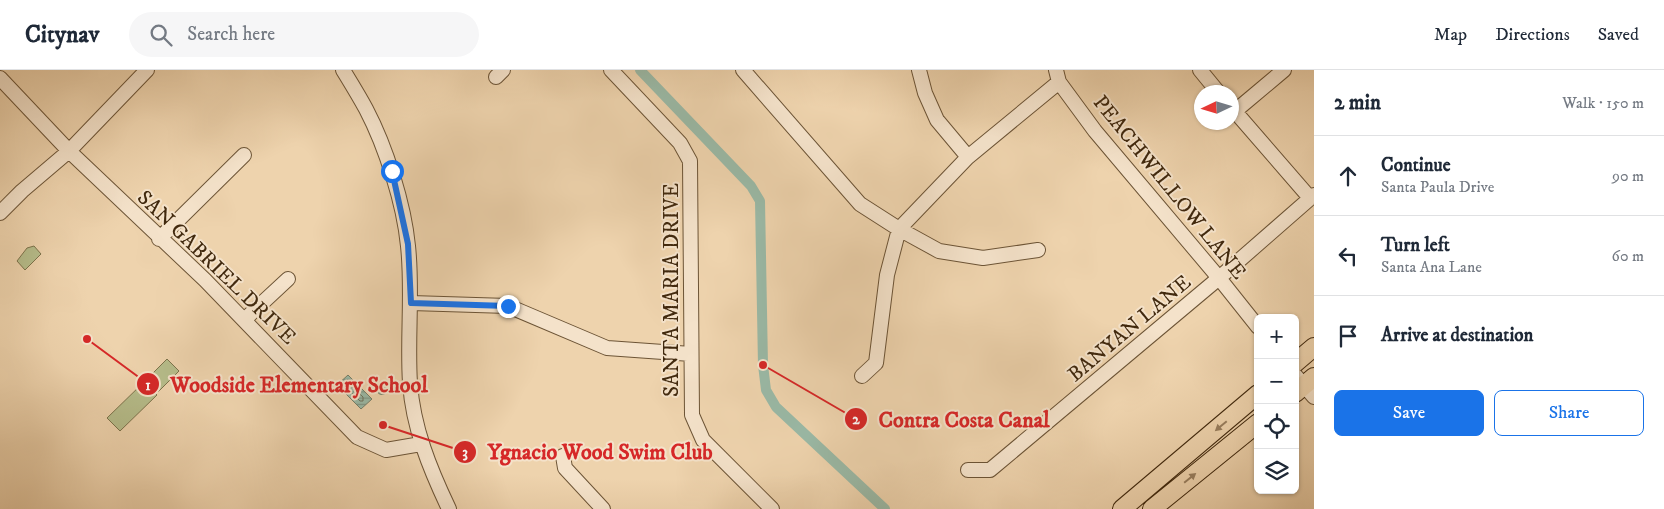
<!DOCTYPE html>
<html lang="en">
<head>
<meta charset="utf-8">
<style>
  :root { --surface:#fff; --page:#f6f6f7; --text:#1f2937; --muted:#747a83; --line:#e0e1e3; --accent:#1a73e8 }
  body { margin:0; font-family:"IM FELL DW Pica",serif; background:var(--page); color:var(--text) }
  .controls { position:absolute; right:15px; bottom:15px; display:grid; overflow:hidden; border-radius:8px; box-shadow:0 1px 4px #0004 }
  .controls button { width:45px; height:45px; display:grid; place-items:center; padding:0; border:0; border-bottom:1px solid var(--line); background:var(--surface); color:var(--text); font:25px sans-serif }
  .compass { position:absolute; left:1194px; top:15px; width:45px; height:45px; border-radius:50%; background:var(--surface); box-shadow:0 1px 4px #0004; rotate:266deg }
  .stop { position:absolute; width:15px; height:15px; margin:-11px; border:4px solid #1a73e8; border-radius:50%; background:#fff }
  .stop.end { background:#1a73e8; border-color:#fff; box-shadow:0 1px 5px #0008 }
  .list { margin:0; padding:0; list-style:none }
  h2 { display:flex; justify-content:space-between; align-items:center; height:65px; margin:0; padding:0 20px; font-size:21px }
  h2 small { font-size:16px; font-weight:400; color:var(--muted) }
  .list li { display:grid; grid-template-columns:32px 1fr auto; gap:15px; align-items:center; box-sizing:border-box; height:80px; padding:0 20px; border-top:1px solid var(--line) }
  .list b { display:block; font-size:19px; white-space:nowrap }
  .list p { margin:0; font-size:16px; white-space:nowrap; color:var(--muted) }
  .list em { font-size:16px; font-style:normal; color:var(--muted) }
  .actions { display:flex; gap:10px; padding:15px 20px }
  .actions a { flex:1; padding:11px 0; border:1px solid var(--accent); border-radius:8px; text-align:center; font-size:18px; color:var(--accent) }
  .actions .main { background:var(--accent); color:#fff }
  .icon { flex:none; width:28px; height:28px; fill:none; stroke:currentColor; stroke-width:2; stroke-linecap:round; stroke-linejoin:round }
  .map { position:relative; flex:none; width:1314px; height:439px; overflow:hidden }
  header { display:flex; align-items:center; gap:30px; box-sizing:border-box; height:70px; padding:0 25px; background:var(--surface); border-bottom:1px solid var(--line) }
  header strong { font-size:24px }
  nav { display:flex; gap:28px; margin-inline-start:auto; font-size:18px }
  .search { width:350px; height:45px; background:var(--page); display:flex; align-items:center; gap:12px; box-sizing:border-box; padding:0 18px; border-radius:28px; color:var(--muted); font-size:19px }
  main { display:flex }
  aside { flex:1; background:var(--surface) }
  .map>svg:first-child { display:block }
  .green { fill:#b6bd8b; stroke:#7c734c }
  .water { fill:url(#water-rules); stroke:#767f69 }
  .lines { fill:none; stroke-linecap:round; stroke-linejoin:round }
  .shore { stroke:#6e715a; stroke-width:1 }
  .canal { stroke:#9ab9a6; stroke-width:10 }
  .minor-casing { stroke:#6c5436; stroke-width:16 }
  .major-casing { stroke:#41290e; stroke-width:20 }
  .minor { stroke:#f4e2ca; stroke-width:14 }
  .major { stroke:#eed3ad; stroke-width:18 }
  .oneway { fill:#987e5e }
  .route { stroke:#1a73e8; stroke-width:6 }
  .labels { text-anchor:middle; stroke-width:4; stroke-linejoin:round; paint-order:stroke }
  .street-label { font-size:21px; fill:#41290e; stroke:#f4e2ca }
  .leader { fill:none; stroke:#d62828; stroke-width:2 }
  .callout-dot { fill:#d62828; stroke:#f4e2ca; stroke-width:2 }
  .mark-label { font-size:15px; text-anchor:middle; font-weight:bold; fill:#fff }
  .callout-label { font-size:22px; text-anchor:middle; font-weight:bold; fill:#d62828; stroke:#f4e2ca; stroke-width:4; stroke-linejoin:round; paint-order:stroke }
</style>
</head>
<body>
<header>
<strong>Citynav</strong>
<div class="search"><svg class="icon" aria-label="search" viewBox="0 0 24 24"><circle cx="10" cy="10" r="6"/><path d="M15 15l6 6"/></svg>Search here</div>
<nav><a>Map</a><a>Directions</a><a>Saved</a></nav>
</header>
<main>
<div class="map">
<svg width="1314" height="439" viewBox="0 0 1314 439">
  <defs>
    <pattern id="water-rules" width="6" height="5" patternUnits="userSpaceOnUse" patternTransform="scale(1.25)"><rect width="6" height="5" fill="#9ab9a6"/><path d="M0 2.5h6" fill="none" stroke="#7f9686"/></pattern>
  </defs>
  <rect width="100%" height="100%" fill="#eed3ad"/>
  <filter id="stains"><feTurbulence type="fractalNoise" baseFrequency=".004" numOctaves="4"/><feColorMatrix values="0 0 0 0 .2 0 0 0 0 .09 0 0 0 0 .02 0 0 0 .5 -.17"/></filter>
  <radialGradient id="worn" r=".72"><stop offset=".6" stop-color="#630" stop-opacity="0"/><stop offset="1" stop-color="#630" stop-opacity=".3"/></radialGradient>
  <!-- green -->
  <path class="green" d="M34 176 41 184 25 200 17 191 27 178Z
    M167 289 179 301 158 322 146 310Z
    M144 312 157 325 120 361 107 348Z"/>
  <!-- water -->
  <path class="water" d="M348 305 372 329 361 339 337 315Z
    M376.5 319a5.5 5.5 0 1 1 11 0a5.5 5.5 0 1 1-11 0Z"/>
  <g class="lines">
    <!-- shore -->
    <path class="shore" d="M348 313 363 327V331H360L346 317V314Z"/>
    <!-- canal -->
    <path class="canal" d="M640 0 751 116 760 131 763 295 766 320 776 337 885 439"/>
    <defs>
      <path id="minor" d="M343 0C351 13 359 26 366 39 386 77 404 134 408 176 413 222 407 267 410 313 413 358 430 399 449 439
        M611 0 680 73 690 91 692 345 703 370 772 439
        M743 0 860 134 899 159 939 181 983 188 1038 180
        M919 0 925 23 937 50 968 87
        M1056 0 1059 12 1095 61 1219 208 1258 257
        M1200 0 1218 22
        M496 7 503 0
        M0 8 69 81 205 210 357 367 386 380 421 374
        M1232 38 1310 128
        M1234 42 1284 0
        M0 143 22 121 69 81 147 0
        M159 169 244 85
        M411 233 508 236 607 278 691 284
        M244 250 288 209
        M1295 305 1314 327
        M862 306 876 293 887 205 899 159 968 87 1059 12
        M563 386 565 398 603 439
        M968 400H990L1219 208 1314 125"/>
      <path id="major" d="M1295 293 1314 277
        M1295 323 1314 307
        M1122 439 1258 324
        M1152 439 1258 353"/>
    </defs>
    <!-- minor casing -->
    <use href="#minor" class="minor-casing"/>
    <!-- major casing -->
    <use href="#major" class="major-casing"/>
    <!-- minor -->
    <use href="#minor" class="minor"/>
    <!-- major -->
    <use href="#major" class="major"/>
  </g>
  <!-- one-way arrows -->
  <defs><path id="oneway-solid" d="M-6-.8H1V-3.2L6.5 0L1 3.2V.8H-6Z" transform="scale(1.25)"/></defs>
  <g class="oneway">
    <use href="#oneway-solid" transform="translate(1221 356) rotate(140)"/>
    <use href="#oneway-solid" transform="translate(1190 408) rotate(-39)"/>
  </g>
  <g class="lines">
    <!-- route -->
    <path class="route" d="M392 101 408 174 411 233 508 236"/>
  </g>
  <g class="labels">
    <!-- street labels -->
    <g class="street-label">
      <text transform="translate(1170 117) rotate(51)" y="7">PEACHWILLOW LANE</text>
      <text transform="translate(217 197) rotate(44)" y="7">SAN GABRIEL DRIVE</text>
      <text transform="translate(671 220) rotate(-90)" y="7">SANTA MARIA DRIVE</text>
      <text transform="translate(1129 258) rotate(-40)" y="7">BANYAN LANE</text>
    </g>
  </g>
  <!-- callouts -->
  <path class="leader" d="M87 269L148 314M763 295L856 349M383 355L465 382"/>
  <g class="callout-dot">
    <circle cx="87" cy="269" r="5"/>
    <circle cx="763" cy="295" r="5"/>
    <circle cx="383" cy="355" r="5"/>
    <circle cx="148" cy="314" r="12"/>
    <circle cx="856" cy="349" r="12"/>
    <circle cx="465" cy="382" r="12"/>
  </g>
  <g class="mark-label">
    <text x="148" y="320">1</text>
    <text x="856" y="354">2</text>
    <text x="465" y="387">3</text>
  </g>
  <g class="callout-label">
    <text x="299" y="322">Woodside Elementary School</text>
    <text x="964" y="357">Contra Costa Canal</text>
    <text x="600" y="389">Ygnacio Wood Swim Club</text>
  </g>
  <rect width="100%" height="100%" filter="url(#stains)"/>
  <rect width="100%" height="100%" fill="url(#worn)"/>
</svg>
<div class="controls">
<button>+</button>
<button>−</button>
<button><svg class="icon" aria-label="locate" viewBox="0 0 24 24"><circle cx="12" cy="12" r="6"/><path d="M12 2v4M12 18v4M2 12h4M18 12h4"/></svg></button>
<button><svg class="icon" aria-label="layers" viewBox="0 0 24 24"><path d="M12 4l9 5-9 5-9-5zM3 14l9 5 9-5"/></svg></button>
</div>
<svg class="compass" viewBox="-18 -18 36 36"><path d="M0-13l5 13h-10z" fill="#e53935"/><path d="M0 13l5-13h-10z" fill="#747a83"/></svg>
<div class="stop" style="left:392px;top:101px"></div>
<div class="stop end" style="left:508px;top:236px"></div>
</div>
<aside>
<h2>2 min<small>Walk · 150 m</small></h2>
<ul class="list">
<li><svg class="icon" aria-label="ahead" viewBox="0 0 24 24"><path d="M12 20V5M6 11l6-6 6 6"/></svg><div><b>Continue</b><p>Santa Paula Drive</p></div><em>90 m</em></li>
<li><svg class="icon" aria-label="left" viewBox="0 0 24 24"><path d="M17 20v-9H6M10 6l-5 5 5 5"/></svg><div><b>Turn left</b><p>Santa Ana Lane</p></div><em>60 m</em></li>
<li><svg class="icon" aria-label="arrive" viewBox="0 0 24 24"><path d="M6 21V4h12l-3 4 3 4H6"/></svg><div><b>Arrive at destination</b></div></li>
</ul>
<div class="actions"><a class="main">Save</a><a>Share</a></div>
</aside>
</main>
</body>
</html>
